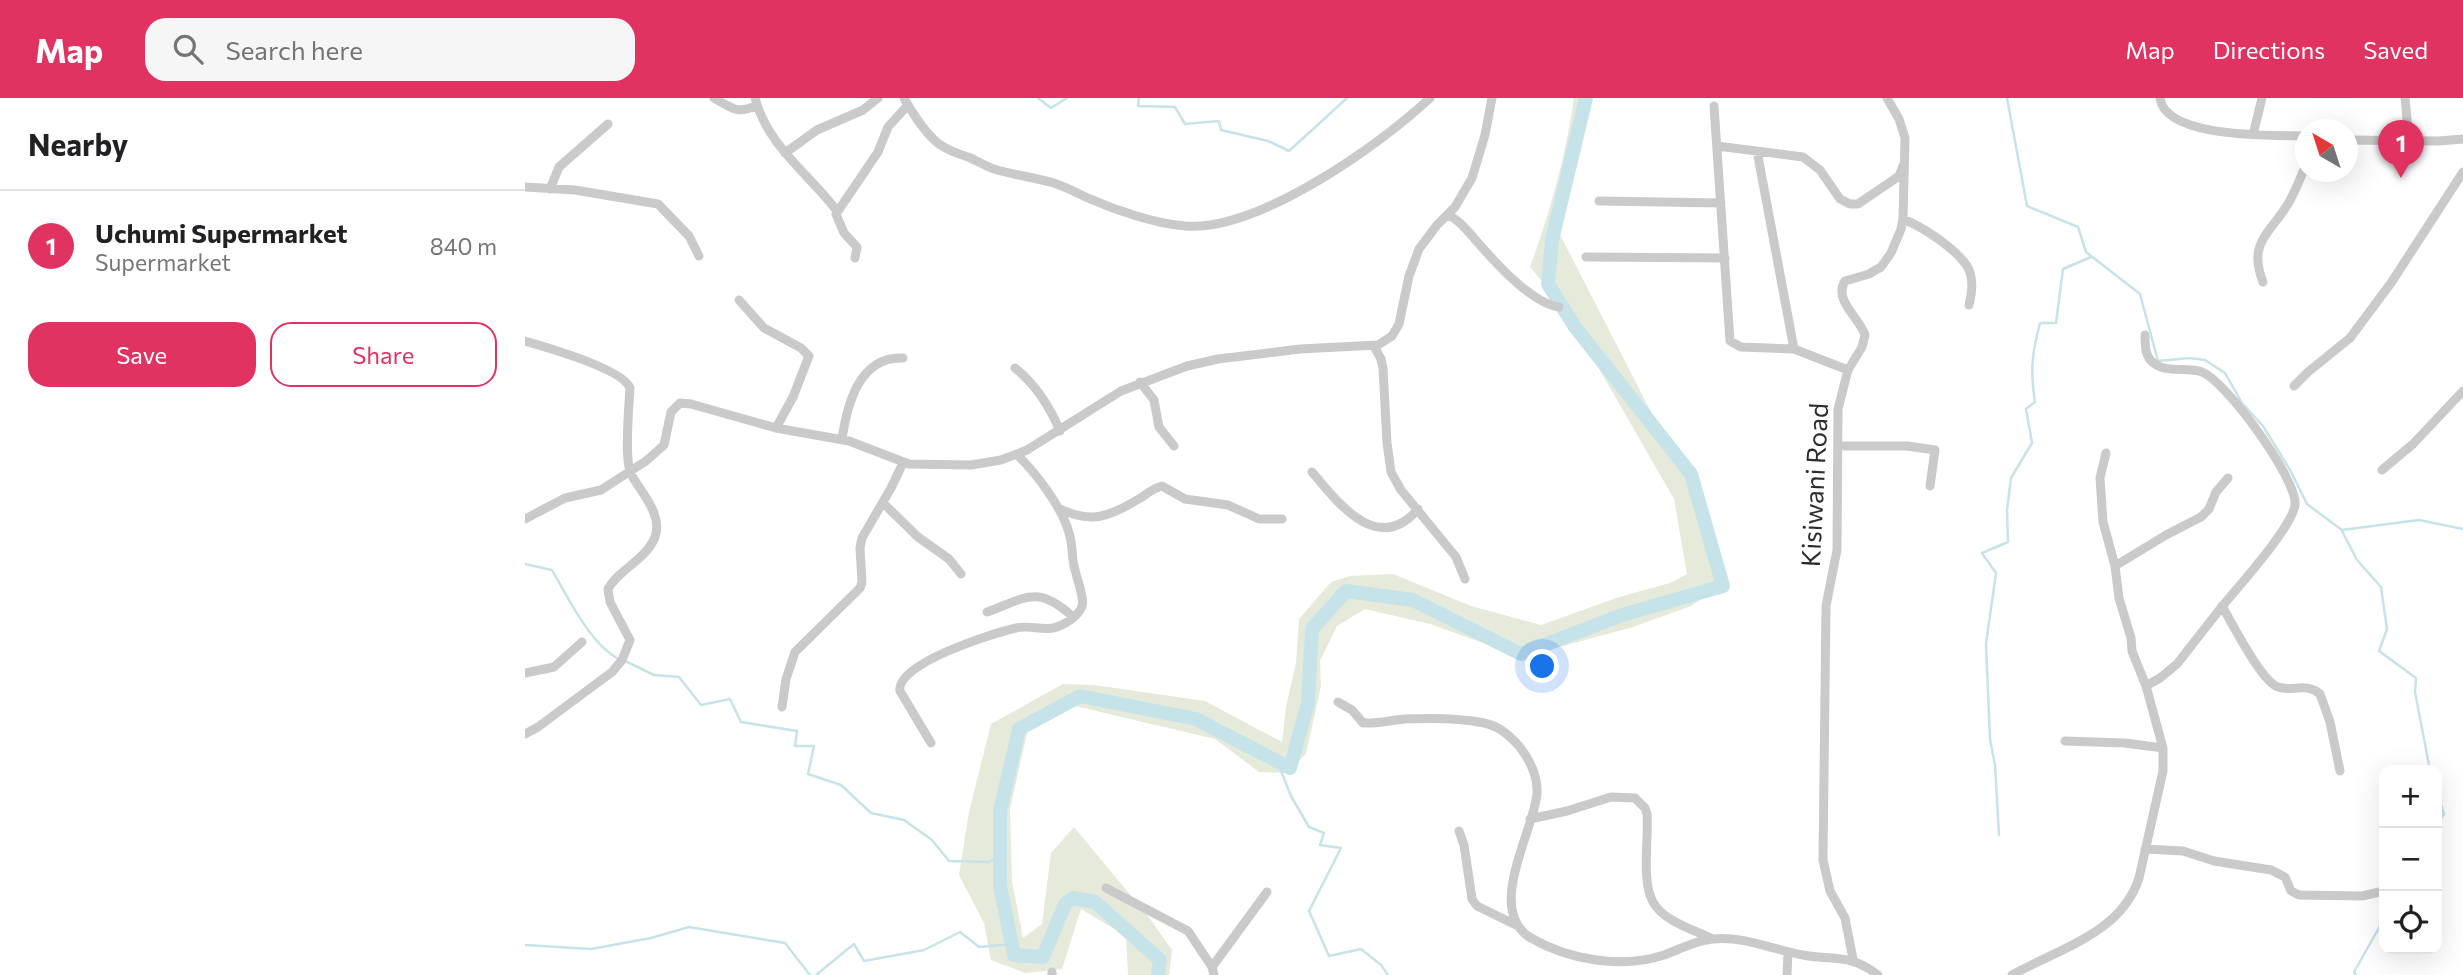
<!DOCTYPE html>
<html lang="en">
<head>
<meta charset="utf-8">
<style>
  :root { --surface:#fff; --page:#f6f6f6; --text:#202124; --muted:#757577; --line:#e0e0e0; --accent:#e03361 }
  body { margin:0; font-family:Commissioner,sans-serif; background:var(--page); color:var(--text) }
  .controls { position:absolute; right:21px; bottom:21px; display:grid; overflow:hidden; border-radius:14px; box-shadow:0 7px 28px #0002 }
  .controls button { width:63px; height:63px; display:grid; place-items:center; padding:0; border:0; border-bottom:2px solid var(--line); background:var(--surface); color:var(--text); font:35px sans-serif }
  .compass { position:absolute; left:1770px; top:21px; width:63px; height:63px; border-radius:50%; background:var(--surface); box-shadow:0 7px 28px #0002; rotate:321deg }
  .you { position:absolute; left:1018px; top:569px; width:24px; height:24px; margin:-18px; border:5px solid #fff; border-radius:50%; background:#1a73e8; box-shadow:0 0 0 10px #1a73e833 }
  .badge { display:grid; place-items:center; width:46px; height:46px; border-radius:50%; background:var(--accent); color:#fff; font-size:23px; font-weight:700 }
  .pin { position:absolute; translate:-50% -58px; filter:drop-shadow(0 2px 4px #0008) }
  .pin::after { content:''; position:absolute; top:37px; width:24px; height:21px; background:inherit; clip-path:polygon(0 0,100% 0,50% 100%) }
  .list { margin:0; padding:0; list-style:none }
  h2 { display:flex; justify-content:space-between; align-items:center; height:91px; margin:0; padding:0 28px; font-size:30px }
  h2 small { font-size:23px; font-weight:400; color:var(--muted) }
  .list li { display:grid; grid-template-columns:46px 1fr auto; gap:21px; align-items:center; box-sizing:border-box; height:112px; padding:0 28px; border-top:2px solid var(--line) }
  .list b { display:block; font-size:26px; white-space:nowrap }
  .list p { margin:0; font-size:23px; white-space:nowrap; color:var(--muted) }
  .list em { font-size:23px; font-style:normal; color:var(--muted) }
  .actions { display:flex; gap:14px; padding:21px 28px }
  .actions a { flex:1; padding:16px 0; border:2px solid var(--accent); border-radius:21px; text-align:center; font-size:24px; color:var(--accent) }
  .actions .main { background:var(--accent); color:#fff }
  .icon { flex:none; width:38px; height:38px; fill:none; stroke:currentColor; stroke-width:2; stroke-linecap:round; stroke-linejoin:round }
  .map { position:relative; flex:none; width:1938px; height:877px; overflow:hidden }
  header { display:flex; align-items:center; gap:42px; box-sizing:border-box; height:98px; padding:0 35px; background:var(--accent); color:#fff }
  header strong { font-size:33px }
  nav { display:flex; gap:38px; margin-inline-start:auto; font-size:24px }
  .search { width:490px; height:63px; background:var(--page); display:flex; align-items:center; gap:18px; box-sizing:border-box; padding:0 24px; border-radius:21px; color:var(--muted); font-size:26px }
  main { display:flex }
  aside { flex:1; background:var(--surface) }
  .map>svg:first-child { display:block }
  .green { fill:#e6eadb }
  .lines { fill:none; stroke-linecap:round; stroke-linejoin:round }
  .stream { stroke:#c7e3ea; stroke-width:2.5 }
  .river { stroke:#c7e3ea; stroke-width:14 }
  .street { stroke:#cacaca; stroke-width:9 }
  .labels { text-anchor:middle; stroke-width:7; stroke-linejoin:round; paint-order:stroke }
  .street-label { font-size:26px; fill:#2d2d2d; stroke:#fff }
</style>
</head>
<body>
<header>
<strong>Map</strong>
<div class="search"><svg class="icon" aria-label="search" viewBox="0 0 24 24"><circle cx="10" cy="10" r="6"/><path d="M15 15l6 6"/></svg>Search here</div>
<nav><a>Map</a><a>Directions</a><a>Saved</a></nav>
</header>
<main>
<aside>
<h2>Nearby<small></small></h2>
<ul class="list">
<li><span class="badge">1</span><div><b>Uchumi Supermarket</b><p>Supermarket</p></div><em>840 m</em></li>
</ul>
<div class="actions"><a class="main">Save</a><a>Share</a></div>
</aside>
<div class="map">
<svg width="1938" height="877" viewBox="0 0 1938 877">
  <rect width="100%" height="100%" fill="#fff"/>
  <!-- green -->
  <path class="green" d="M1049 0H1060L1055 30 1029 125 1124 310 1167 378 1201 485 1166 508 1108 529 997 559 905 526 840 511 812 528 795 563 796 588 781 656 761 675 734 674 690 641 550 608 503 631 485 711 487 783 498 840 517 826 526 755 549 729 623 818 647 852 644 877H603L601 838 556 811 537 871 500 875 466 862 459 825 434 777 444 714 466 626 538 586 569 587 680 603 757 644 761 609 771 565 774 521 806 484 825 478 868 476 946 508 1016 527 1094 499 1145 485 1162 476 1149 401 1038 208 1005 169C1025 115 1041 57 1049 0Z"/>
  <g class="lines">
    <!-- stream -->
    <path class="stream" d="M513 0 526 10 542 0
      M614 0 613 8 650 9 660 26 694 23 696 32 743 43 764 53 822 0
      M1482 0 1502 108 1553 129 1561 154 1615 196 1633 263 1665 260 1680 262 1700 275 1717 305 1738 328 1765 372 1782 406 1817 432 1894 422 1938 431
      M1817 433 1832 462 1856 489 1862 531 1854 553 1891 580 1890 594 1905 672
      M0 466 27 472C43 500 66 547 94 561
      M100 563 129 577 154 579 176 607 205 601 216 624 272 633 270 648H289L283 676 316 687 346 715 379 722 407 742 424 763 464 764 475 756
      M752 663 766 698 784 729 799 735 795 747 816 750 784 813 804 858 836 851 856 867 863 877
      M1912 694 1919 716 1912 726
      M1474 737 1470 667 1465 641 1461 546 1471 475 1457 455 1483 444 1482 412 1486 380 1507 345 1501 311 1510 304C1505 272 1507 256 1515 225H1531L1538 171 1566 159
      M0 847 66 851 126 840 164 829 260 845 285 877
      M291 877 329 846 339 863 399 852 435 834 454 849 487 846
      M1831 877 1829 874 1859 821"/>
    <!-- river -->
    <path class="river" d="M633 877 635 862 570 804 548 800 540 806 518 859 489 857 475 788V713L494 631 555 598 671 621 765 670 783 605 787 531 821 493 888 502 996 556 1097 517 1198 488 1166 376 1050 229 1023 186 1027 142 1061 0"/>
    <!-- street -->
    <path class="street" d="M189 0C207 10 212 17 232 7
      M230 0C242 47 284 76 312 113
      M379 0C388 16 400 35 414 46 423 52 433 56 443 59 453 63 462 69 472 72 491 77 511 80 529 85 541 89 552 95 563 100 590 112 631 126 660 128 732 134 854 48 905 0
      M1635 0C1640 41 1749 37 1780 38
      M1880 0 1884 42
      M1189 8 1205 243 1216 249 1269 251 1323 272
      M1728 37 1737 0
      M1822 42 1914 43 1938 41
      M1192 48 1278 59 1295 72 1315 101 1325 106H1333L1374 78 1378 68
      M1232 53 1269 251
      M260 55 292 32 338 12 353 0
      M0 89 50 92 133 106 164 138 174 158
      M25 91 34 69 83 26
      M1074 103 1196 105
      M923 117C934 122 940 130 948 139 967 161 1005 205 1034 209
      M1378 121C1398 129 1430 150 1442 168 1449 179 1447 195 1444 207
      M1061 159 1200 160
      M330 160 332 149 319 135 311 116 353 54 363 29 383 7
      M1738 184C1723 146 1743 137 1761 109 1769 97 1774 83 1780 69
      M214 202 239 230 276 250 284 258 268 299 251 330
      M1620 237C1620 248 1620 260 1630 266 1642 275 1663 269 1677 274 1701 283 1773 382 1770 407 1767 430 1711 491 1695 511 1681 529 1666 548 1652 566L1635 580 1621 588
      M0 243C21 249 98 271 105 290 104 307 99 362 106 376 116 395 138 416 130 439 121 462 94 471 83 491L85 504 105 542 97 562 87 574 13 629 0 636
      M849 248 856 261 858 270 862 345 866 374 876 392 931 459 940 481
      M490 270C510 286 525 309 535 333
      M615 284 629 302 634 329 649 348
      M1769 288 1783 274 1825 240 1866 185 1938 74
      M317 341C322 307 334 258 378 260
      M1314 348H1382L1410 352 1405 388
      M1857 372 1888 346 1938 293
      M787 374C813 405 853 458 893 411
      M358 405 393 439 424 461 436 476
      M533 410C567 427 586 418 617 399 624 394 629 390 637 388L660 401 703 407 734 421H757
      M0 421 40 400 76 392 121 363 139 347 146 314 155 305 166 306 251 330 324 343 384 366 446 367 476 362 502 352 596 293 662 268 693 261 775 251 853 247 867 238 874 226 884 178 894 151 912 127 930 109 947 80 960 37 967 0
      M1590 468 1641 437 1676 419 1684 411 1691 394 1703 380
      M1697 508C1707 525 1736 583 1753 589 1768 594 1781 584 1795 596L1805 624 1815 673
      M462 514C501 500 512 486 548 519
      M0 575 29 569 57 544
      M813 604 827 612 838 625C852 626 866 622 880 621 905 620 935 620 959 625 974 628 984 637 994 648 1005 662 1013 678 1012 696 1008 735 960 813 1006 840 1044 862 1097 871 1139 857 1155 851 1172 842 1189 841 1219 838 1249 852 1278 857 1310 863 1324 855 1353 877
      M257 609 261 581 270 554 335 490 337 484 335 450 337 440 366 390 378 365
      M1540 643 1600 645 1638 650
      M406 645 375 593C370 566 468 535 491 530 503 527 516 532 528 530 538 528 554 518 557 508 560 499 549 474 548 462 547 453 547 444 544 435 538 411 510 373 491 356
      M1005 721 1042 713 1086 699 1110 700 1120 710 1122 716C1124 740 1116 783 1128 804 1138 823 1169 832 1188 841
      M934 733 939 747 947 801 952 808 991 827
      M1620 751 1658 753 1689 763 1746 772 1760 779 1766 793 1774 797 1837 798 1859 793
      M581 790 663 833 687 869 689 877
      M1328 861 1320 820 1305 793 1298 762 1301 508 1312 452 1313 311 1323 272 1337 249 1340 237C1334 219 1308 202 1320 183L1344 176 1356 169 1366 155 1376 131 1378 121 1380 40 1374 21 1362 0
      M687 869 742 794
      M527 877V874
      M1262 877 1263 854
      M1487 877C1533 851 1596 836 1614 780L1638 673V650L1621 588 1607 553 1606 540 1594 500 1590 468 1578 424 1575 380 1581 355"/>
  </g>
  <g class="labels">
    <!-- street labels -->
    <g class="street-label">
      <text transform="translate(1290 387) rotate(-87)" y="9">Kisiwani Road</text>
    </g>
  </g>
</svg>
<div class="controls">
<button>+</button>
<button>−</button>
<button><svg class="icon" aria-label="locate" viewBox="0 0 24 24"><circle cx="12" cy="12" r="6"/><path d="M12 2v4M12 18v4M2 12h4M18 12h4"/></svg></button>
</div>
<svg class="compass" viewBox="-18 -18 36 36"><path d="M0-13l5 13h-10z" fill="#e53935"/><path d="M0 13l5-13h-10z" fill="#757577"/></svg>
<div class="you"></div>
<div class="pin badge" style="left:1876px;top:80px">1</div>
</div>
</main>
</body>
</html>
